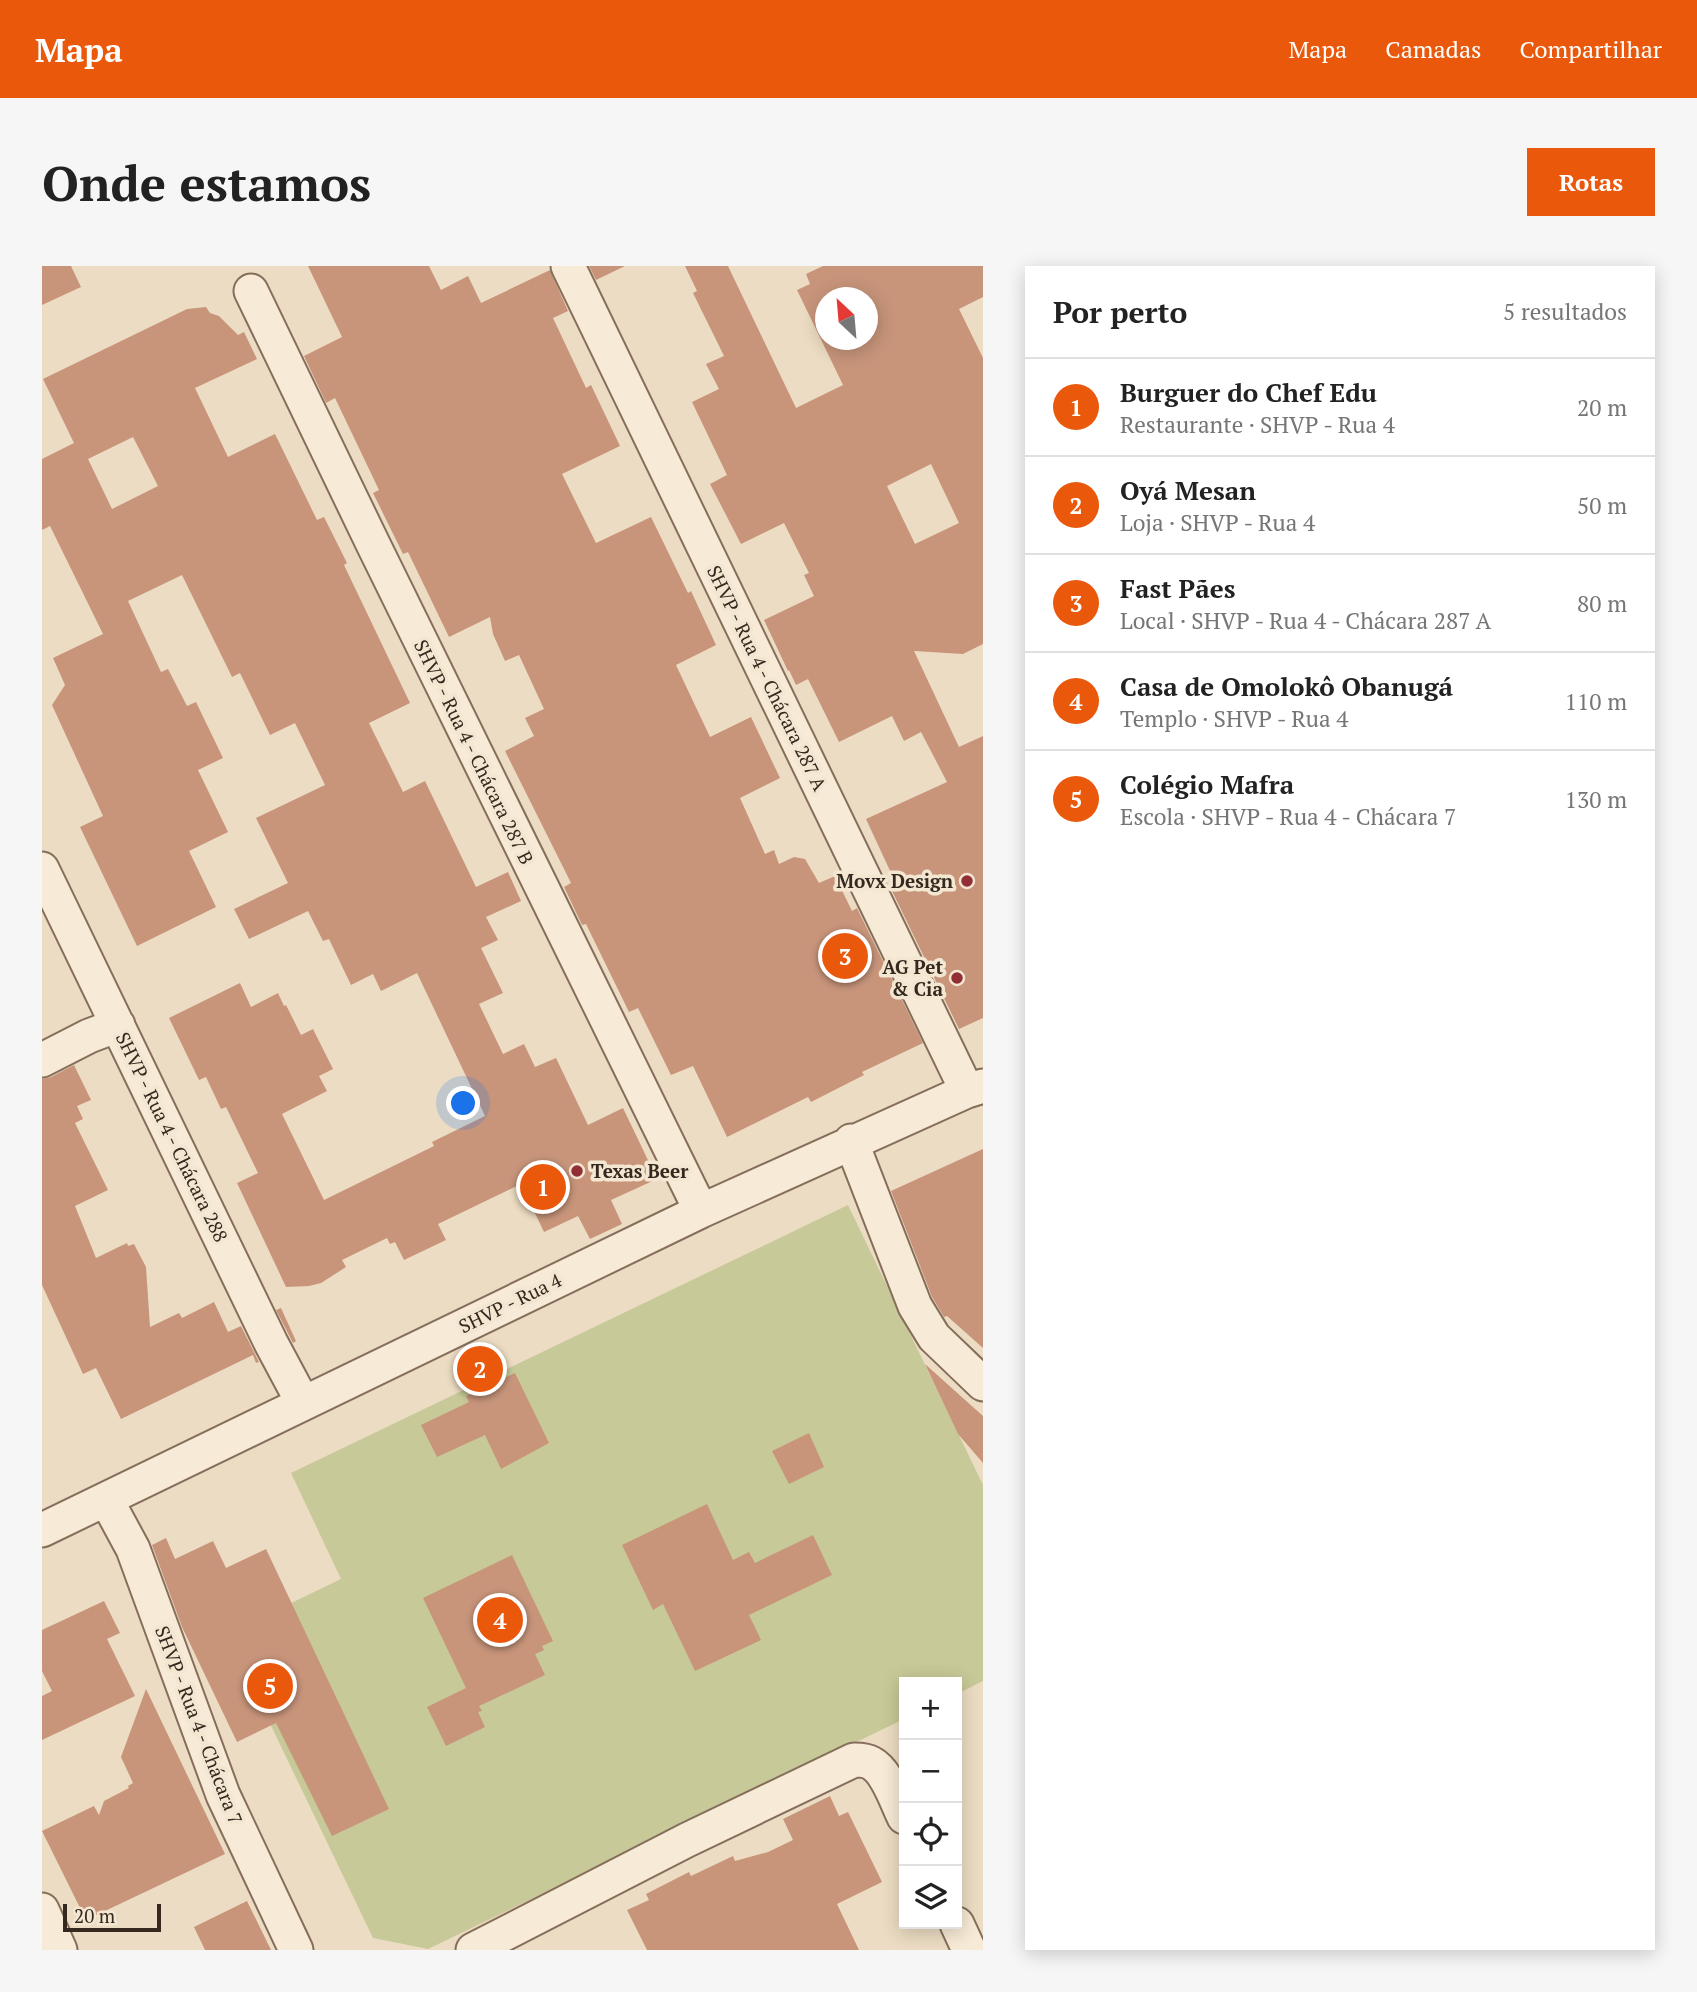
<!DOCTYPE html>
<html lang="pt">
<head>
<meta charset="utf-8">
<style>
  :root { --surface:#fff; --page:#f6f6f6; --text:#222; --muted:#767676; --line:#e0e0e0; --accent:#ea580c }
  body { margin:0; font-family:"PT Serif",serif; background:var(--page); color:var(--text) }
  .controls { position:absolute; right:21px; bottom:21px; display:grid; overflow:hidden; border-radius:0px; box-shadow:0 4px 18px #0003 }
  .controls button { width:63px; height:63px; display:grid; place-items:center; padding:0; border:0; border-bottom:2px solid var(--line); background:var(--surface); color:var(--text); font:35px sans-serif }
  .compass { position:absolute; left:773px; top:21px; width:63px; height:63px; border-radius:50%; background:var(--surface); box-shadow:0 4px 18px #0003; rotate:334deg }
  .scale { position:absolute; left:21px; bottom:18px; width:98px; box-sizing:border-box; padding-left:7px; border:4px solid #35281e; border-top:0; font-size:19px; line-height:24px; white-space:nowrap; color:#35281e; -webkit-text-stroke:5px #f3e7d2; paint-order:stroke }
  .you { position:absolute; left:422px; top:838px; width:24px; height:24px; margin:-18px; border:5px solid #fff; border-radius:50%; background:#1a73e8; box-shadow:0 0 0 10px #1a73e833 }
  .badge { display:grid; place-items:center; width:46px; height:46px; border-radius:50%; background:var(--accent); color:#fff; font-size:23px; font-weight:700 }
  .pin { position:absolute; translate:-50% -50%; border:4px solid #fff; box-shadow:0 2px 7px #0006 }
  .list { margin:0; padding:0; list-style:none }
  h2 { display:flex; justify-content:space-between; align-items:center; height:91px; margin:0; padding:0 28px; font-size:30px }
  h2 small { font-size:23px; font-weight:400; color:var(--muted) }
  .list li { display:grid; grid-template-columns:46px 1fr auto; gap:21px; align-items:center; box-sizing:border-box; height:98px; padding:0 28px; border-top:2px solid var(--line) }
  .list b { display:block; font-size:26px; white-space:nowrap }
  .list p { margin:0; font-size:23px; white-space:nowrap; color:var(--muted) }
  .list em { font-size:23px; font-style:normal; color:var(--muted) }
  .icon { flex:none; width:38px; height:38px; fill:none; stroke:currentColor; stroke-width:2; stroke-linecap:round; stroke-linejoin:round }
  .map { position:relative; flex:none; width:941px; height:1684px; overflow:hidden; border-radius:0px }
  header { display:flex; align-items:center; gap:42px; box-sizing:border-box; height:98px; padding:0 35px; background:var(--accent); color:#fff }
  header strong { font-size:33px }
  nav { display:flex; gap:38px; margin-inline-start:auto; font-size:24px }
  .intro { display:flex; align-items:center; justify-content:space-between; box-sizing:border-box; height:168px; padding:0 42px }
  h1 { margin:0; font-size:49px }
  .button { padding:18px 32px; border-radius:0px; background:var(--accent); color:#fff; font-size:24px; font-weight:700 }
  main { display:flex; gap:42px; padding:0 42px }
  aside { flex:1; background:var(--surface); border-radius:0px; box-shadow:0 4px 18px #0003 }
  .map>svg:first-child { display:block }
  .green { fill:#c7c998 }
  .building { fill:#c8957b; fill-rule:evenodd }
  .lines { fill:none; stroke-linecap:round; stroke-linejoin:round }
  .minor-casing { stroke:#856e5b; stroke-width:37 }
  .minor { stroke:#f7ead6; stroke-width:33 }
  .poi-dot { fill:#912e36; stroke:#f3e7d2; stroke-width:2.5 }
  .labels { text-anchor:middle; stroke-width:7; stroke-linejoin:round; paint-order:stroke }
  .street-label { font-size:19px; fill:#35281e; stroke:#f3e7d2 }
  .poi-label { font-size:19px; font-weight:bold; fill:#35281e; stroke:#f3e7d2; text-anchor:end }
</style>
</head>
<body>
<header>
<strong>Mapa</strong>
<nav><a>Mapa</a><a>Camadas</a><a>Compartilhar</a></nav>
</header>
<div class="intro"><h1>Onde estamos</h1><a class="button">Rotas</a></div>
<main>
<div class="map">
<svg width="941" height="1684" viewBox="0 0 941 1684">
  <rect width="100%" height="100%" fill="#ecdcc3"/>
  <!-- green -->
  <path class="green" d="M806 939 941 1219V1415L915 1428V1416H862V1453L386 1683 331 1672 185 1368 299 1313 249 1207Z"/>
  <!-- building -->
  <path class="building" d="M0 0H29L39 21 0 39Z
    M266 0H387L399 24 426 10 439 37 508 4 526 45 511 52 544 122 549 119 578 180 520 208 554 277 609 251 646 327 649 325 674 379 634 399 668 471 709 451 738 512 698 532 723 588 732 584 737 598 752 591 763 593 777 617 793 610 810 645 815 642 881 777 820 806 822 809 769 836 766 831 685 871 651 800 629 809 596 742 587 746 544 658 540 659 522 621 529 617 463 485 492 470 483 452 502 443 477 389 463 395 451 368 448 351 407 371 366 286 361 288 331 227 337 224 293 132 284 137 262 90 300 71Z
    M547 0H583L554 14Z
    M643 0H686L754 142 801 119 755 24 768 18 764 8 781 0H941V31L917 43 941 92V378L921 388 872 385 917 481 941 470V752L917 763 850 625 856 622 824 553 905 516 879 466 862 475 850 450 797 476 766 413 754 419 747 404 746 405 722 354 772 330 762 309 767 307 742 257 699 278 668 218 685 209 650 136 677 123 664 98 682 90 651 27 655 25ZM783 32H825V74H783ZM889 198 917 257 873 278 845 220Z
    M164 41 168 47 177 50 196 69 202 66 215 93 153 122 186 191 233 168 275 254 282 251 305 297 302 299 368 437 327 457 361 526 383 515 434 621 466 606 479 635 444 651 456 674 439 682 461 727 437 738 461 788 482 778 493 801 514 792 546 859 581 842 615 913 569 934 580 958 548 973 536 950 502 966 479 918 396 958 404 974 362 994 353 976 348 978 345 972 300 994 304 1001 279 1017 267 1020 244 1021 195 917 216 907 184 841 179 843 164 811 157 814 127 752 198 717 209 741 236 727 242 740 244 739 259 769 271 763 291 803 277 810 285 825 240 848 282 934 392 880 390 876 443 850 375 707 339 725 331 708 309 719 287 673 281 675 266 645 207 673 192 643 246 617 214 552 283 519 253 457 228 469 198 407 190 411 140 309 86 335 119 406 126 403 145 440 154 436 181 492 156 504 186 566 147 585 174 641 95 680 38 561 61 550 10 439 23 419 11 392 61 368 8 260 0 264V193L32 177 1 113 145 43ZM91 171 116 220 70 243 46 193Z
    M32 799 49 834 35 840 41 853 33 857 66 924 33 940 54 992 85 977 86 980 92 978 104 1001 108 1061 137 1047 140 1052 172 1036 186 1066 199 1060 217 1096 214 1097 211 1089 79 1153 54 1102 41 1108 0 1019V813L9 811Z
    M941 883V1082L905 1050 902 1051 890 1031 849 925Z
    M239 1042 254 1075 251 1077 234 1044Z
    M883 1098 941 1150V1197L916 1168Z
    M473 1107 507 1177 459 1203 443 1169 395 1191 379 1159 427 1136 424 1130Z
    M767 1167 782 1201 747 1218 730 1185Z
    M665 1238 691 1294 707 1286 713 1297 771 1269 790 1309 707 1349 719 1374 653 1405 621 1338 611 1344 580 1279Z
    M124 1272 133 1293 171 1275 184 1302 224 1283 347 1543 290 1570 234 1457 195 1476 140 1361 110 1279Z
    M470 1289 511 1375 500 1380 502 1384 493 1388 503 1409 437 1440 440 1445 436 1446 443 1461 404 1480 385 1441 424 1422 381 1332Z
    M62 1335 78 1367 65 1373 93 1430 0 1474V1430L10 1425 0 1405V1364Z
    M104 1423 183 1588 44 1654 0 1565 52 1540 57 1549 62 1535 87 1522 86 1520 91 1517 79 1491Z
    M788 1530 797 1550 806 1546 840 1616 795 1638 817 1684H605L585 1644 607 1634 604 1628 647 1606 649 1610 691 1590 693 1595 726 1586 751 1574 741 1553Z
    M205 1635 229 1684H163L152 1661Z"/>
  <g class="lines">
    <defs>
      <path id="minor" d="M526 0 925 825
        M209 25 331 278 659 945
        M0 603 229 1077 261 1137
        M0 794 47 770 76 759
        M809 875 873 1040 892 1071 941 1118
        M64 1233 91 1283 181 1529 254 1684
        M0 1264 659 945 925 825 941 820
        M0 1644 18 1684
        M915 1658 927 1684
        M431 1684 645 1574 812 1494C817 1494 824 1494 829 1497 845 1505 854 1535 862 1551"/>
    </defs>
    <!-- minor casing -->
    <use href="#minor" class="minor-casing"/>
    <!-- minor -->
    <use href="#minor" class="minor"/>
  </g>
  <!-- markers -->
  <g class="poi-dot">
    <circle cx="925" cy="615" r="7"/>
    <circle cx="915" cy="712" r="7"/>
    <circle cx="535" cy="905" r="7"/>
  </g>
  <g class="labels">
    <!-- street labels -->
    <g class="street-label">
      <text transform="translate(725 412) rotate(64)" y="7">SHVP - Rua 4 - Chácara 287 A</text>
      <text transform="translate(432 486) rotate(64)" y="7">SHVP - Rua 4 - Chácara 287 B</text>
      <text transform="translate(130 871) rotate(64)" y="7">SHVP - Rua 4 - Chácara 288</text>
      <text transform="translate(468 1037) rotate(-26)" y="7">SHVP - Rua 4</text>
      <text transform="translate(157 1459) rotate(69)" y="7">SHVP - Rua 4 - Chácara 7</text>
    </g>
    <!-- poi labels -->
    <g class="poi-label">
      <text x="911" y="622">Movx Design</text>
      <text x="901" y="708">AG Pet<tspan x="901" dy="22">&amp; Cia</tspan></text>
      <text x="549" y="912" text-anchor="start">Texas Beer</text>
    </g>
  </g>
</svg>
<div class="controls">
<button>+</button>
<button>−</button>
<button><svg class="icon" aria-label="locate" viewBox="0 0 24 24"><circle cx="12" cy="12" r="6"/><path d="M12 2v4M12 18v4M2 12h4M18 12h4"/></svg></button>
<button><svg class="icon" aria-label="layers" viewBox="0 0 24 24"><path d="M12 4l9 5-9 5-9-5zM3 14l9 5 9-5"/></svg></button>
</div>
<svg class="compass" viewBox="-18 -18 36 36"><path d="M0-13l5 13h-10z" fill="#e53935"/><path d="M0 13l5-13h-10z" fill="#767676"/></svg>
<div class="scale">20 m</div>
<div class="you"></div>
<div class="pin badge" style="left:501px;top:921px">1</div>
<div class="pin badge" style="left:438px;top:1103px">2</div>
<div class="pin badge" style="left:803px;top:690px">3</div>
<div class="pin badge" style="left:458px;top:1354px">4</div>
<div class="pin badge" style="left:228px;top:1420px">5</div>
</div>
<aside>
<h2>Por perto<small>5 resultados</small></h2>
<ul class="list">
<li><span class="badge">1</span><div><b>Burguer do Chef Edu</b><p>Restaurante · SHVP - Rua 4</p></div><em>20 m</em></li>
<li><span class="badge">2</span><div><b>Oyá Mesan</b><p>Loja · SHVP - Rua 4</p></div><em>50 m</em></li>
<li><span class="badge">3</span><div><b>Fast Pães</b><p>Local · SHVP - Rua 4 - Chácara 287 A</p></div><em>80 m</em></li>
<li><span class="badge">4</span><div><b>Casa de Omolokô Obanugá</b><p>Templo · SHVP - Rua 4</p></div><em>110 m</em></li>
<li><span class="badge">5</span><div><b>Colégio Mafra</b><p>Escola · SHVP - Rua 4 - Chácara 7</p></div><em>130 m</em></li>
</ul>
</aside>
</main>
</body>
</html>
